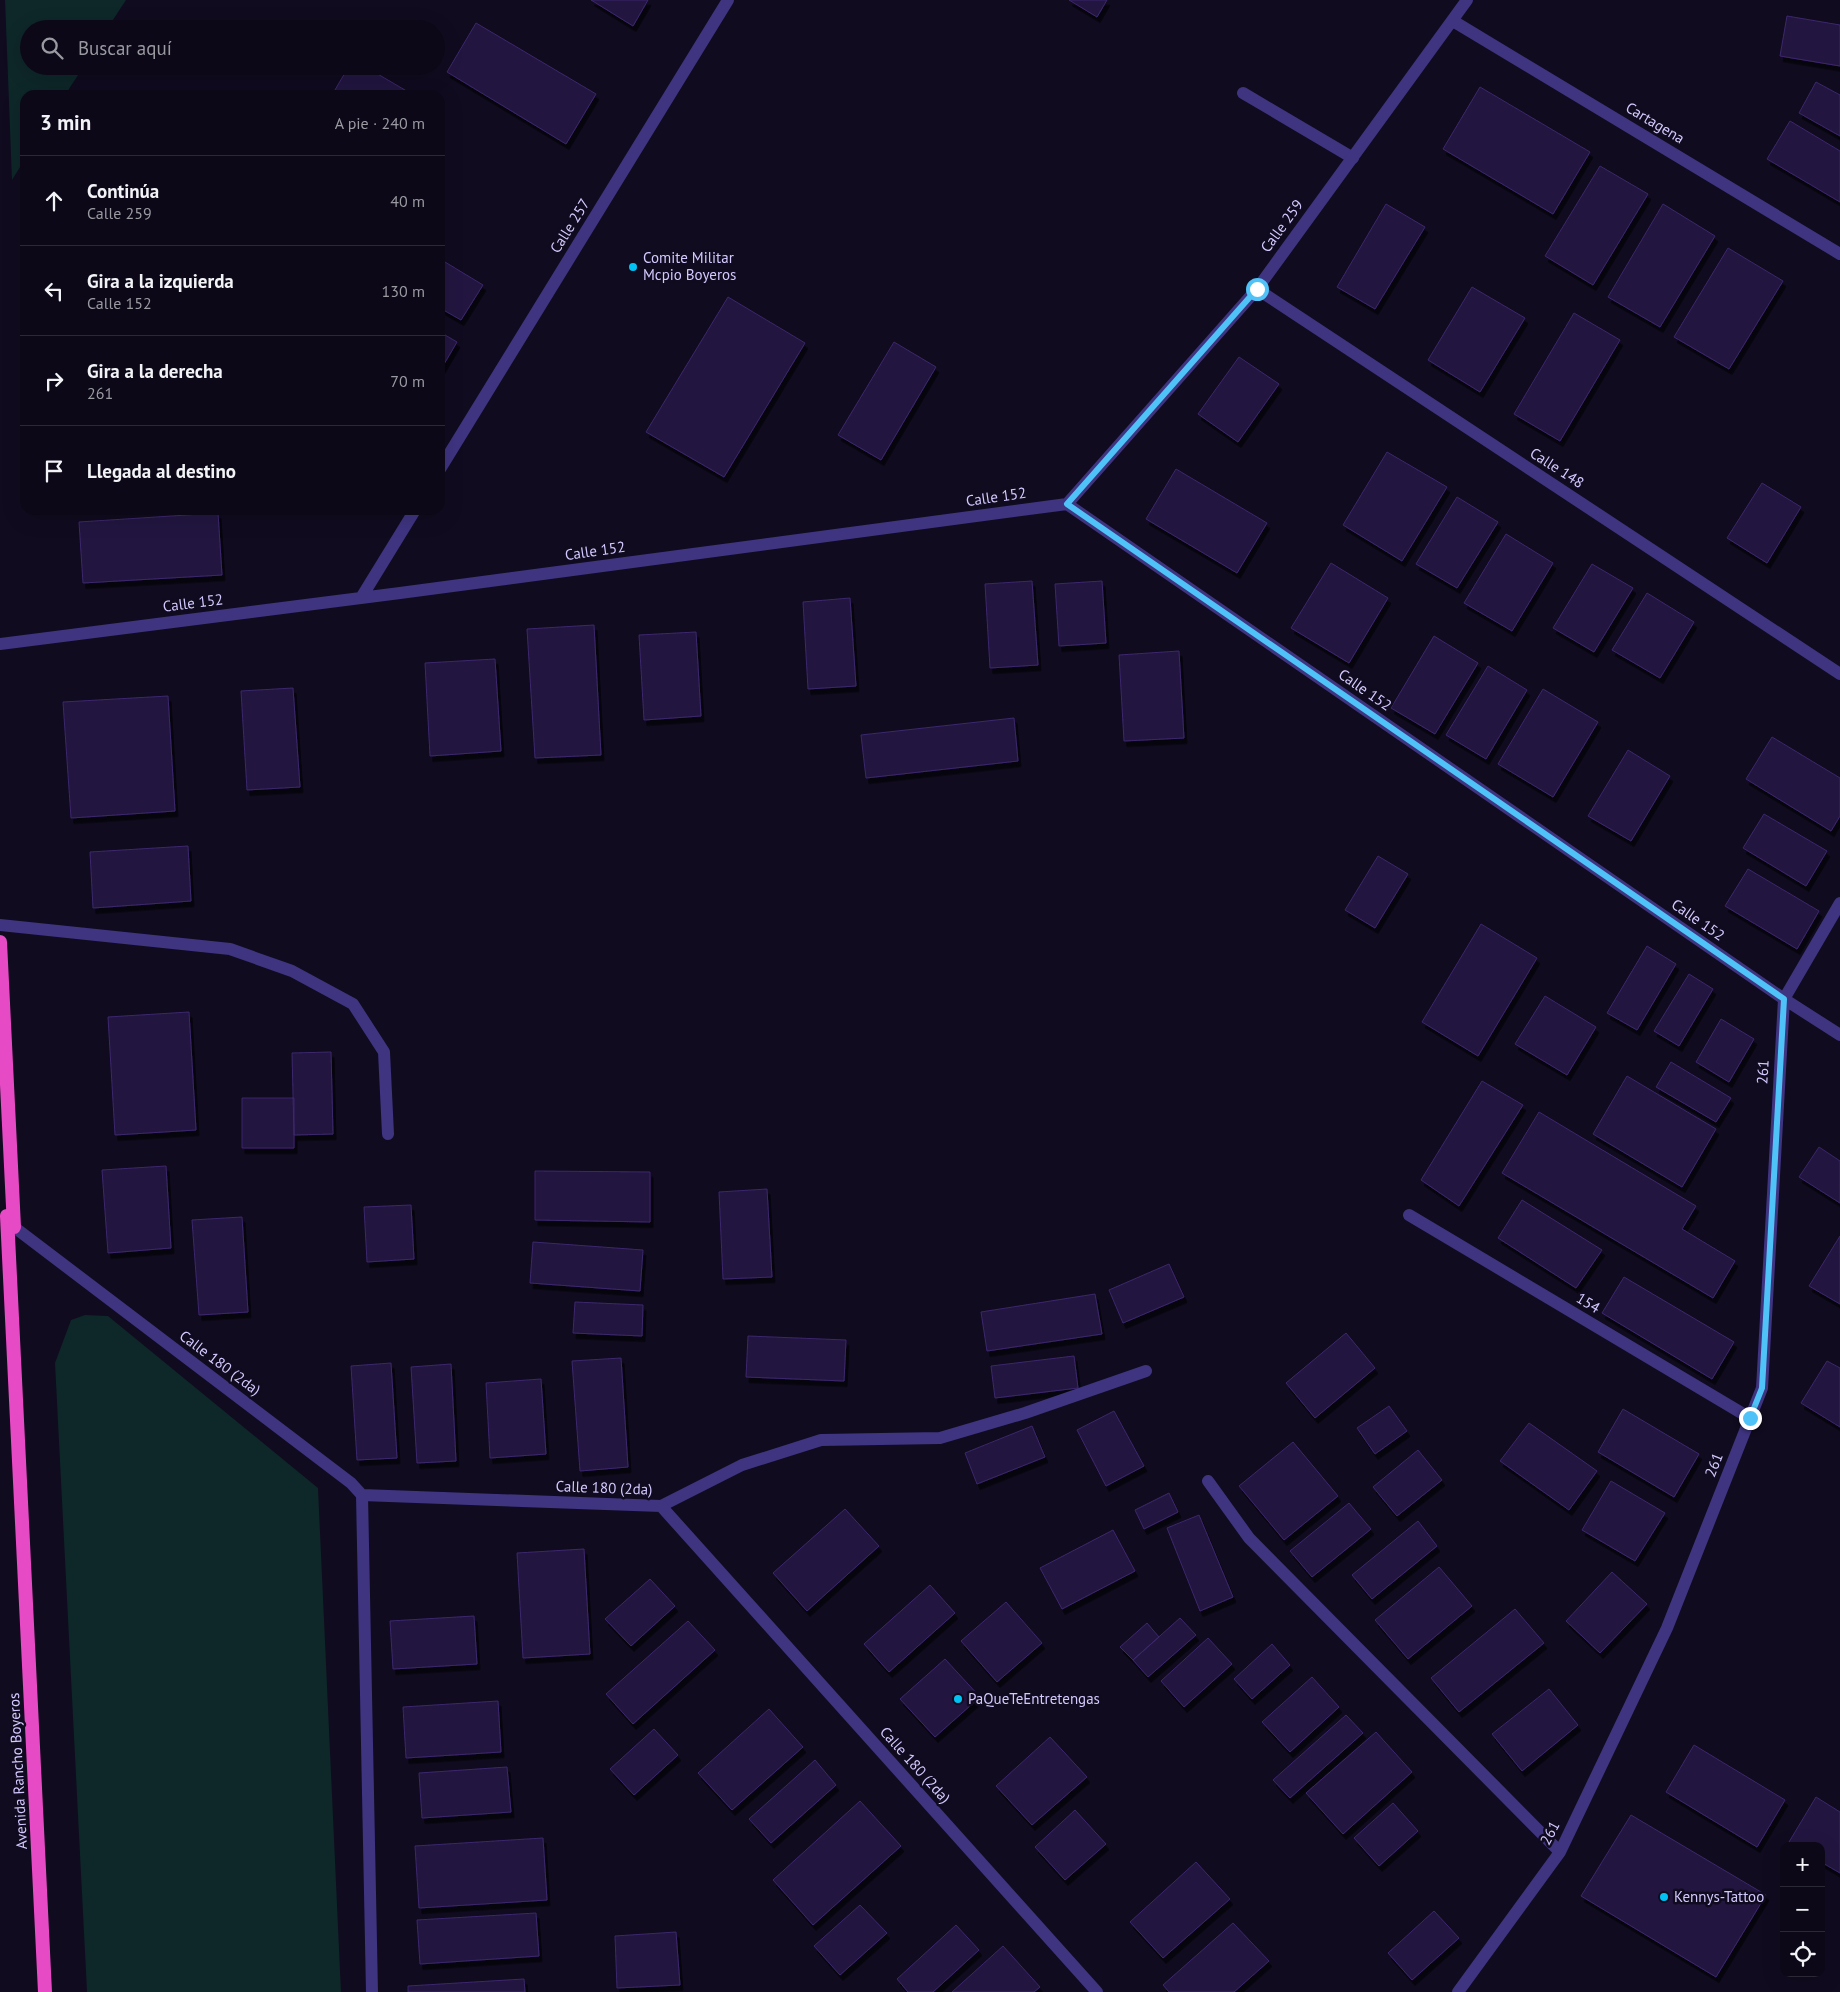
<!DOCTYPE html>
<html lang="es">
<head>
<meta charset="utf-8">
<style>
  :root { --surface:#0c0817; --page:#151120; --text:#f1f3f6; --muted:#9a9aa1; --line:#2c2936 }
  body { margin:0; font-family:"PT Sans",sans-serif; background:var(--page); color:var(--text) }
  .controls { position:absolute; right:15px; bottom:15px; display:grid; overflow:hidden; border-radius:10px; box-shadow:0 5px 20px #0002 }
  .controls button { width:45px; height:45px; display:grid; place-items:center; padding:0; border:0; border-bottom:1px solid var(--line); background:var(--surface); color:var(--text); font:25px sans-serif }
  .stop { position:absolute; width:15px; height:15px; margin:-11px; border:4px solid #4fc3f7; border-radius:50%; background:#fff }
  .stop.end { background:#4fc3f7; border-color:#fff; box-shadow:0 1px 5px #0008 }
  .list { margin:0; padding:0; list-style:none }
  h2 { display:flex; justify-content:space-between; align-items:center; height:65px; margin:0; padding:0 20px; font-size:21px }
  h2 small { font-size:16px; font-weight:400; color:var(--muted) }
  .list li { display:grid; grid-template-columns:32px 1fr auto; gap:15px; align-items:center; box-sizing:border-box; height:90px; padding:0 20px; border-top:1px solid var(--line) }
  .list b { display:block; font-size:19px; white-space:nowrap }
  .list p { margin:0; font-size:16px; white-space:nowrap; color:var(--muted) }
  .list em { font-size:16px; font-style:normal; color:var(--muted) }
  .icon { flex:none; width:28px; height:28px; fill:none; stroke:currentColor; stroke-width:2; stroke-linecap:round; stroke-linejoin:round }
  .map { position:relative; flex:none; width:1840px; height:1992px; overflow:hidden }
  .search { position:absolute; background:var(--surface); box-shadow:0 5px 20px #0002; left:20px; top:20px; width:425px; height:55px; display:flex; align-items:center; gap:12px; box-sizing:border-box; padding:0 18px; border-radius:28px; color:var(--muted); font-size:19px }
  .panel { position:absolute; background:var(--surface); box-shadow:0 5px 20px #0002; left:20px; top:90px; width:425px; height:425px; border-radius:15px }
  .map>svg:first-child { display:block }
  .green { fill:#0e2729 }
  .building { fill:#231640; stroke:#3c276d; filter:url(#shadow) }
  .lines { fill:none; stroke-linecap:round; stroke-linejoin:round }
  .service { stroke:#3e3480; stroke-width:12 }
  .minor { stroke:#3e3480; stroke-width:12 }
  .trunk { stroke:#e74ac5; stroke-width:14 }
  .route { stroke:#4fc3f7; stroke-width:6 }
  .poi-dot { fill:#00c3f4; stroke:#100b1f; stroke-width:2 }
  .labels { text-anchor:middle; stroke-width:5; stroke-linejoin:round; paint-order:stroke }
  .street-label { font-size:15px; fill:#d4c9ff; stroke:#100b1f }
  .poi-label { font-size:15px; fill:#d4c9ff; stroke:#100b1f; text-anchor:start }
</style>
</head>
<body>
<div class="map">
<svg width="1840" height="1992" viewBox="0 0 1840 1992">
  <defs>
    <filter id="shadow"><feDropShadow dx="3" dy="5.5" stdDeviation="0" flood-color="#0009"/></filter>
  </defs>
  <rect width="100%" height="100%" fill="#100b1f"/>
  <!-- green -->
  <path class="green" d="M5 0H126L107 29H29V66H84L65 95H25V159L12 180Z
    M85 1315 108 1316 318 1488 341 1992H87L55 1363 71 1320Z"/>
  <!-- building -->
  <path class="building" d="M591 0H648L633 26Z
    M1069 0H1107L1097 17Z
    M1787 16 1840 25V66L1780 56Z
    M476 23 596 94 566 144 447 72Z
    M349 66H364L410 93 409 95H332Z
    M1816 82 1840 95V136L1799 113Z
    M1480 87 1590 152 1553 214 1443 149Z
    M1790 121 1840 151V202L1767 159Z
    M1600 166 1648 194 1593 285 1545 256Z
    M1386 204 1425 227 1375 309 1337 287Z
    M1663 204 1715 236 1660 327 1608 297Z
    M1728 248 1783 281 1729 369 1674 337Z
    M440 259 483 285 461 320 440 308Z
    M1472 287 1525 318 1480 392 1428 360Z
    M728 297 805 343 724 477 646 432Z
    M1574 313 1620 340 1560 441 1514 414Z
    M440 332 457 342 440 371Z
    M894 342 936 367 881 460 838 435Z
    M1239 357 1279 384 1238 442 1198 414Z
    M1387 452 1447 487 1402 561 1343 525Z
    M1176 469 1267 523 1237 573 1146 519Z
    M1762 483 1801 507 1767 563 1727 538Z
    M1457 497 1498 522 1457 588 1416 564Z
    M218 513 222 575 83 583 79 522Z
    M1506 534 1553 563 1512 631 1464 603Z
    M1331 563 1388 598 1349 663 1291 628Z
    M1592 564 1633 588 1594 652 1553 628Z
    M1032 581 1038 665 990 668 985 584Z
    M1102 581 1106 643 1059 646 1055 584Z
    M1647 593 1694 622 1660 678 1612 650Z
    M850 598 856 686 808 689 803 602Z
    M594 625 601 755 535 758 527 629Z
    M696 632 701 716 644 720 639 635Z
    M1434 636 1478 663 1435 734 1391 708Z
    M1179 651 1184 738 1124 741 1119 655Z
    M495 659 501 751 430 756 425 663Z
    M1488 666 1527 690 1486 759 1446 735Z
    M293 688 300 787 247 790 241 691Z
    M1543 689 1598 722 1553 797 1498 764Z
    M168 696 175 811 71 818 63 702Z
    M1014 718 1018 761 866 778 861 735Z
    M1772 737 1840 778V816L1831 831 1746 779Z
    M1628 750 1670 776 1631 841 1588 816Z
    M1764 814 1827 851 1806 886 1743 848Z
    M188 846 191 901 93 908 90 852Z
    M1378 856 1408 874 1375 928 1345 910Z
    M1748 869 1819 911 1797 949 1725 906Z
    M1481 924 1537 958 1478 1056 1422 1022Z
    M1647 946 1676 964 1637 1030 1607 1013Z
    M1689 974 1713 989 1679 1046 1654 1031Z
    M1545 996 1596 1027 1567 1075 1515 1044Z
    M189 1012 196 1130 115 1135 108 1017Z
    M1721 1019 1754 1039 1729 1082 1696 1062Z
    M331 1052 333 1134 294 1135 292 1053Z
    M1671 1062 1731 1098 1716 1122 1656 1087Z
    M1627 1076 1716 1129 1682 1187 1593 1134Z
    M1482 1081 1523 1105 1459 1206 1421 1180Z
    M242 1098H294V1148H242Z
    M1539 1112 1696 1206 1682 1229 1735 1261 1713 1298 1502 1173Z
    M1819 1147 1840 1161V1203L1799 1177Z
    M166 1166 171 1248 108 1253 102 1170Z
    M535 1171 650 1172V1222L535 1220Z
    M767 1189 772 1277 723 1279 719 1192Z
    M1522 1200 1602 1250 1576 1288 1498 1238Z
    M411 1205 414 1259 367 1262 364 1207Z
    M242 1217 248 1312 199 1315 192 1220Z
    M1840 1236V1304L1809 1286Z
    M533 1242 643 1250 640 1291 530 1283Z
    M1169 1264 1184 1297 1123 1323 1109 1290Z
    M1624 1277 1734 1342 1712 1379 1602 1313Z
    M1095 1294 1102 1334 987 1351 981 1312Z
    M575 1302 643 1305 642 1336 573 1333Z
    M1346 1333 1375 1368 1315 1418 1286 1383Z
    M748 1336 846 1340 844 1381 746 1377Z
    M1074 1356 1078 1388 995 1398 991 1366Z
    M621 1358 628 1467 580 1471 572 1361Z
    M1827 1361 1840 1368V1427L1801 1403Z
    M391 1363 397 1458 357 1460 351 1366Z
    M451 1364 456 1461 417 1463 411 1367Z
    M541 1379 546 1454 490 1458 486 1383Z
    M1389 1406 1407 1431 1375 1454 1357 1428Z
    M1623 1409 1699 1454 1674 1497 1598 1452Z
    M1114 1411 1144 1466 1106 1486 1077 1430Z
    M1529 1423 1597 1471 1569 1510 1500 1461Z
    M1032 1426 1045 1457 977 1484 965 1453Z
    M1293 1442 1338 1496 1284 1540 1239 1486Z
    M1418 1450 1442 1480 1397 1516 1373 1487Z
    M1611 1481 1665 1513 1635 1561 1582 1530Z
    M1169 1493 1178 1512 1144 1529 1135 1510Z
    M1349 1503 1371 1529 1312 1577 1290 1551Z
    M845 1509 879 1546 807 1611 773 1573Z
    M1199 1515 1233 1597 1200 1611 1167 1528Z
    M1418 1521 1437 1546 1372 1599 1352 1575Z
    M1113 1530 1135 1571 1062 1609 1040 1568Z
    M584 1549 590 1654 523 1658 517 1553Z
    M1439 1567 1472 1606 1408 1659 1375 1620Z
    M1612 1572 1647 1604 1600 1653 1566 1621Z
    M650 1579 675 1606 631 1646 605 1619Z
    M930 1585 955 1613 889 1672 864 1644Z
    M1006 1602 1042 1643 997 1682 961 1641Z
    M1515 1609 1544 1643 1459 1712 1431 1678Z
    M474 1616 477 1664 393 1669 390 1621Z
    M1180 1618 1196 1635 1148 1677 1133 1660Z
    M688 1621 715 1650 633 1724 606 1694Z
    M1147 1623 1159 1637 1133 1660 1120 1647Z
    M1208 1638 1232 1664 1184 1707 1161 1681Z
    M1272 1644 1290 1665 1252 1699 1234 1679Z
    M945 1659 980 1697 935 1737 900 1699Z
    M1312 1677 1339 1707 1290 1752 1262 1722Z
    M1549 1689 1578 1725 1522 1771 1492 1734Z
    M498 1701 501 1752 406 1758 403 1707Z
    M769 1709 803 1747 732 1810 698 1773Z
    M1346 1715 1363 1733 1290 1798 1273 1780Z
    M654 1729 678 1755 634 1795 610 1769Z
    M1376 1732 1412 1772 1343 1834 1306 1793Z
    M1050 1737 1087 1777 1032 1825 996 1786Z
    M1694 1745 1785 1800 1757 1847 1666 1792Z
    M815 1760 836 1785 771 1843 749 1819Z
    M507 1767 511 1812 422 1818 419 1773Z
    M1816 1797 1840 1812V1873L1821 1862V1846H1794L1789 1842Z
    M860 1801 901 1846 813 1925 773 1880Z
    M1393 1803 1418 1831 1379 1866 1354 1838Z
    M1075 1810 1106 1844 1065 1880 1035 1847Z
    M1631 1815 1766 1895 1716 1977 1581 1896Z
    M543 1838 547 1900 419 1908 415 1846Z
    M1196 1862 1230 1899 1163 1958 1130 1922Z
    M860 1905 887 1933 840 1975 814 1946Z
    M1434 1911 1459 1938 1412 1980 1388 1953Z
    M536 1913 539 1956 420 1964 417 1920Z
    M1233 1923 1269 1961 1234 1992H1169L1163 1985Z
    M956 1925 979 1950 933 1992H908L897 1979Z
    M676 1932 680 1985 617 1988 615 1936Z
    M1003 1946 1040 1987 1034 1992H952Z
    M524 1979 525 1992H408V1986Z"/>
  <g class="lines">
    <!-- service -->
    <path class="service" d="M1243 93 1353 158
      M0 925 230 949 292 971 353 1004 384 1052 388 1134
      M1409 1215 1750 1418
      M661 1506 742 1465 821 1440 940 1438 1025 1413 1146 1371"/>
    <!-- minor -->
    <path class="minor" d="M1453 21 1840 254
      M1257 289 1840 674
      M440 469 728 0
      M1067 504 1257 289 1467 0
      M361 598 415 510
      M0 644 400 593 1067 504 1784 999 1840 1035
      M14 1227 351 1483 362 1495 661 1506 1097 1992
      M1208 1481 1249 1538 1560 1852
      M362 1495 372 1992
      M1458 1992 1560 1852 1667 1628 1762 1388 1784 999 1840 903"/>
    <!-- trunk -->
    <path class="trunk" d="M0 942 14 1227 7 1216 45 1992"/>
  </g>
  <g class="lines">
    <!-- route -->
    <path class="route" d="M1257 289 1067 504 1784 999 1762 1388 1750 1418"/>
  </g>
  <!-- markers -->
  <g class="poi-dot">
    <circle cx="633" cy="267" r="5"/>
    <circle cx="958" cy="1699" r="5"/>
    <circle cx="1664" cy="1897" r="5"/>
  </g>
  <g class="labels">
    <!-- street labels -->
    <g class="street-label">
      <text transform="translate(1655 123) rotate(31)" y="5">Cartagena</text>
      <text transform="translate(570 226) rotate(-58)" y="5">Calle 257</text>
      <text transform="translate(1282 226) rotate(-54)" y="5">Calle 259</text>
      <text transform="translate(1557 468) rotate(33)" y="5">Calle 148</text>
      <text transform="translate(996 497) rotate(-8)" y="5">Calle 152</text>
      <text transform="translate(595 551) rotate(-8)" y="5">Calle 152</text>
      <text transform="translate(193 603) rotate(-7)" y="5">Calle 152</text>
      <text transform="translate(1365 690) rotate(35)" y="5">Calle 152</text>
      <text transform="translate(1698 920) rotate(35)" y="5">Calle 152</text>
      <text transform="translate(1763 1072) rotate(-87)" y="5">261</text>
      <text transform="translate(1588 1303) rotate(31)" y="5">154</text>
      <text transform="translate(220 1363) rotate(37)" y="5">Calle 180 (2da)</text>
      <text transform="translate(1714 1465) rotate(-69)" y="5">261</text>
      <text transform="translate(604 1488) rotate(2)" y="5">Calle 180 (2da)</text>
      <text transform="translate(915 1765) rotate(48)" y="5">Calle 180 (2da)</text>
      <text transform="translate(18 1771) rotate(-93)" y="5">Avenida Rancho Boyeros</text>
      <text transform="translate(1550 1833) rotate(-62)" y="5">261</text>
    </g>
    <!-- poi labels -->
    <g class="poi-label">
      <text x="643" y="263">Comite Militar<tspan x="643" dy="17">Mcpio Boyeros</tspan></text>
      <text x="968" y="1704">PaQueTeEntretengas</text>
      <text x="1674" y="1902">Kennys-Tattoo</text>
    </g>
  </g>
</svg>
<div class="controls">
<button>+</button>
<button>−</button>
<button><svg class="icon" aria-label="locate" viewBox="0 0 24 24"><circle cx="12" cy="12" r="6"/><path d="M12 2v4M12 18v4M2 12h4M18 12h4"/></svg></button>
</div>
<div class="stop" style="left:1257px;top:289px"></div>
<div class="stop end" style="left:1750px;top:1418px"></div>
<div class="search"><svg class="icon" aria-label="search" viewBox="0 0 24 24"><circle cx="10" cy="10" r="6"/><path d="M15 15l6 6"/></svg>Buscar aquí</div>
<section class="panel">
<h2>3 min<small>A pie · 240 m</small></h2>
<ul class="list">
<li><svg class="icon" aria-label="ahead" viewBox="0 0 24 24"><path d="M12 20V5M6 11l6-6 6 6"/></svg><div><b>Continúa</b><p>Calle 259</p></div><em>40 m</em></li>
<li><svg class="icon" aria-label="left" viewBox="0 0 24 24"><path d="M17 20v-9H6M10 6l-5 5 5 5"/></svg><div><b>Gira a la izquierda</b><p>Calle 152</p></div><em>130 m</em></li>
<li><svg class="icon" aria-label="right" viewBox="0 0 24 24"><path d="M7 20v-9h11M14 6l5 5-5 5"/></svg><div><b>Gira a la derecha</b><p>261</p></div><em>70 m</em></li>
<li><svg class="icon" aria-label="arrive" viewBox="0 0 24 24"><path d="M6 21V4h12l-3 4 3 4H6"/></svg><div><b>Llegada al destino</b></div></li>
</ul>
</section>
</div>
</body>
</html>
